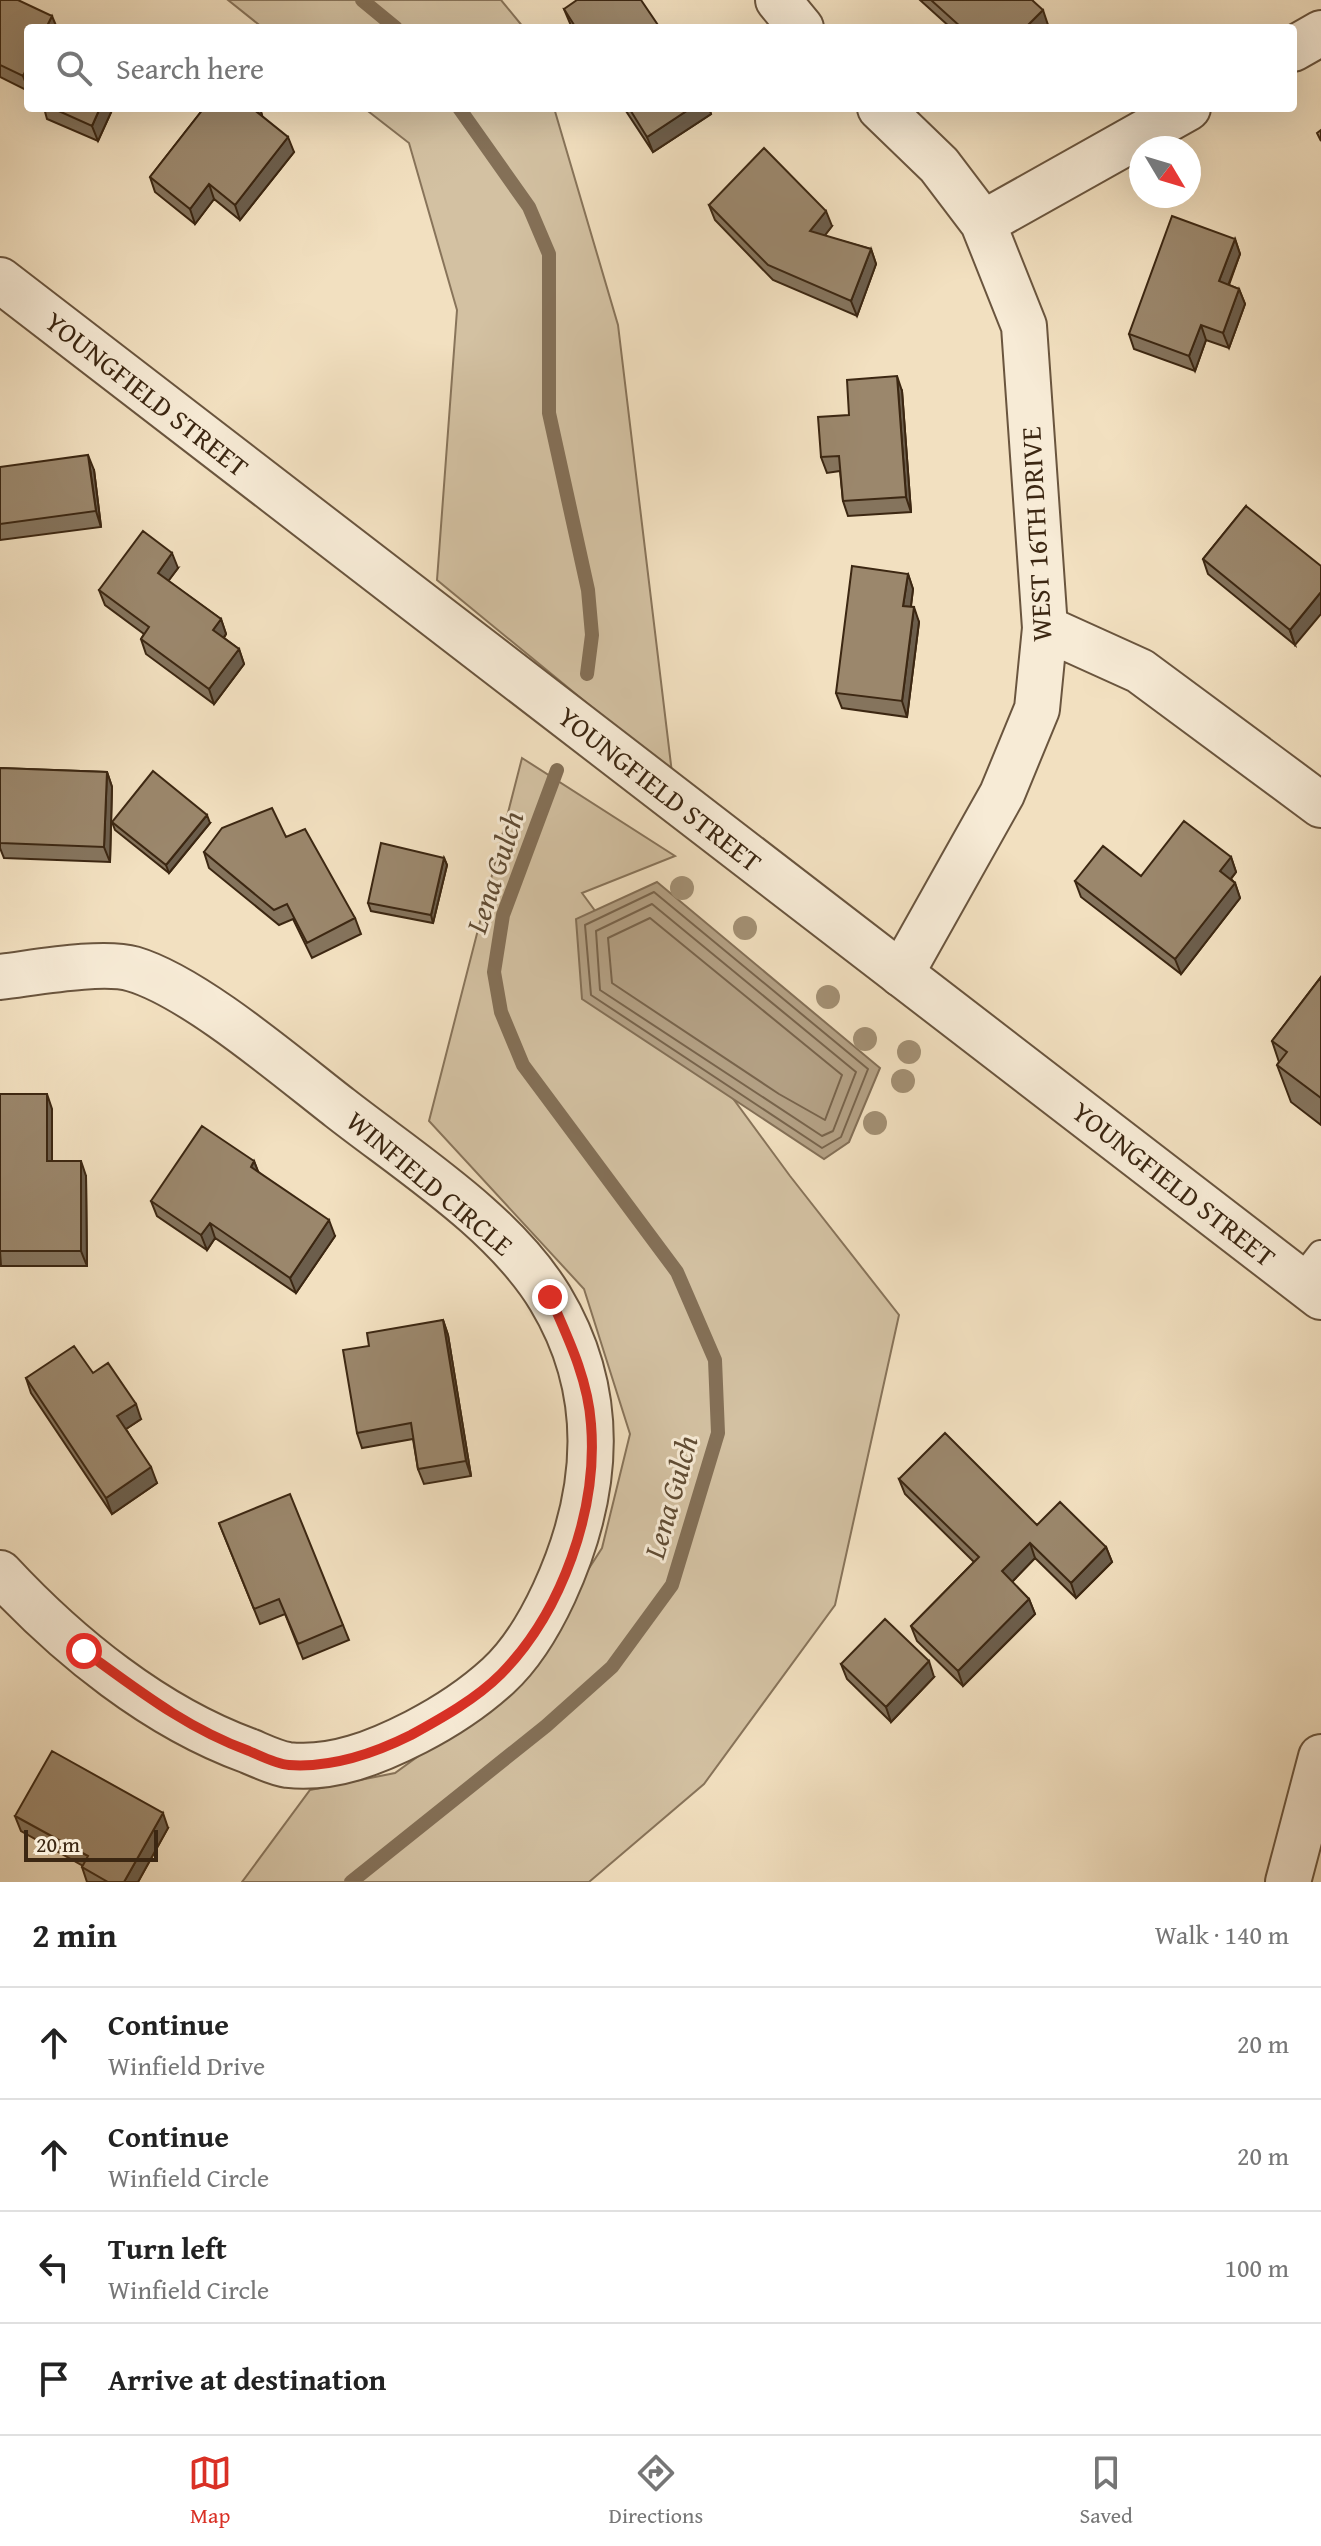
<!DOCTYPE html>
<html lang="en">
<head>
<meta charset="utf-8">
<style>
  :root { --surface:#fff; --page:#f2f2f2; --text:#222; --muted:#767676; --line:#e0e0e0; --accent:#d93025 }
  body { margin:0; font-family:"Gentium Book Plus",serif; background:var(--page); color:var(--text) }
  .compass { position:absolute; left:1129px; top:136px; width:72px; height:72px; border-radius:50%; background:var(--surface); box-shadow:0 8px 32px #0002; rotate:128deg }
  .scale { position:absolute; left:24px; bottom:20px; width:134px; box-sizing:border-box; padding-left:8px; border:4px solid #3c2712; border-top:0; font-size:22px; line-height:28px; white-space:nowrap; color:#3c2712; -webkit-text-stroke:6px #f7ebd6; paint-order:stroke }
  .stop { position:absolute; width:24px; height:24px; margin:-18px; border:6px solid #d93025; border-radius:50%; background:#fff }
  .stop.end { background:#d93025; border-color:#fff; box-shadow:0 2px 8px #0008 }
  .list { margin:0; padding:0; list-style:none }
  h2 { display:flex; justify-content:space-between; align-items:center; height:104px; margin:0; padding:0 32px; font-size:34px }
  h2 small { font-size:26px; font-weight:400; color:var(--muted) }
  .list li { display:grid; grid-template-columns:52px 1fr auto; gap:24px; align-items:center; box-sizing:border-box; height:112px; padding:0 32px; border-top:2px solid var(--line) }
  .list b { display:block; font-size:30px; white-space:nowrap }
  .list p { margin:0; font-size:26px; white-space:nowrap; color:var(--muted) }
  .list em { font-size:26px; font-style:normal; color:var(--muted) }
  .icon { flex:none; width:44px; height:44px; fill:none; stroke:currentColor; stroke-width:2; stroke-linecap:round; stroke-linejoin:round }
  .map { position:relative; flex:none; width:1321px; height:1882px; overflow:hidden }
  .search { position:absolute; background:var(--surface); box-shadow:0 8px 32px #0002; left:24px; right:24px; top:24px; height:88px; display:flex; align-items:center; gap:20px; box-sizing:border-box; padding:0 28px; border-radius:8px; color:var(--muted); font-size:30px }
  .sheet { height:552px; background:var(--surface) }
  nav { display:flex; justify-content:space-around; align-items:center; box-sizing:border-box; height:112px; border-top:2px solid var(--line); background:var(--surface); font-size:22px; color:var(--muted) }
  nav a { display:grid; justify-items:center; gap:4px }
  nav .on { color:var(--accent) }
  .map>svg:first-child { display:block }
  .green { fill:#d3c1a2; stroke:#88745a; stroke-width:2 }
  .water { fill:#b4a185; stroke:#847057; stroke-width:2 }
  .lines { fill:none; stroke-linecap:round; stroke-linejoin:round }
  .shore { stroke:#78644c; stroke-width:2 }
  .stream { stroke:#847057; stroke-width:14 }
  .service-casing { stroke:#6a553e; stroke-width:30 }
  .minor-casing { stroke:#6a553e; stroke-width:48 }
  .tertiary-casing { stroke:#6a553e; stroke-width:48 }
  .service { stroke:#f7ebd6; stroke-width:26 }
  .minor { stroke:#f7ebd6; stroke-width:44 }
  .tertiary { stroke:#f7ebd6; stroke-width:44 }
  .tree { fill:#a39074 }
  .wall { fill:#85745d; stroke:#3c2712; stroke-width:2 }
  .shaded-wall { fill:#6c5e4c; stroke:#3c2712; stroke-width:2 }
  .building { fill:#9b876c; stroke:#3c2712; stroke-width:2 }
  .route { stroke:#d93025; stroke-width:10 }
  .labels { text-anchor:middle; stroke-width:6; stroke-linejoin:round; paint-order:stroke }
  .street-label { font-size:28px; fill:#3c2712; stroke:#f7ebd6 }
  .water-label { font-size:30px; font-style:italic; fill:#604c34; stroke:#f7ebd6 }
</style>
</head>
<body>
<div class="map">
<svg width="1321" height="1882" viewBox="0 0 1321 1882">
  <rect width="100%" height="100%" fill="#f2e0c0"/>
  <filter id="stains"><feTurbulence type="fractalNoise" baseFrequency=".0025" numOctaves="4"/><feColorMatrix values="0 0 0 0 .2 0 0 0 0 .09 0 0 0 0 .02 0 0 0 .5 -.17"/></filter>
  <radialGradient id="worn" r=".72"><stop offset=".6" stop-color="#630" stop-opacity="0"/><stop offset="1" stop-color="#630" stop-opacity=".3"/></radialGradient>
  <!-- green -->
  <path class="green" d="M228 0H501L524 28H263Z
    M364 108H554L618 325 672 773 437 580 457 310 409 143Z
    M522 758 675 856 582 893 790 1176 899 1315 835 1605 704 1784 589 1882H242L310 1790 395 1773 512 1688 602 1548 630 1434 584 1289 429 1121Z"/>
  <!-- water -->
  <path class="water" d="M657 882 880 1068 849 1142 824 1159 582 999 576 919Z"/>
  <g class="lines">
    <!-- shore -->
    <path class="shore" d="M654 892 868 1069 841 1137 822 1148 591 995 585 925Z
      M652 904 856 1072 833 1131 822 1136 600 990 596 931Z
      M650 918 842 1075 825 1120 779 1094 612 983 608 938Z"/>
    <!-- stream -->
    <path class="stream" d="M362 0 396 28
      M459 108 529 207 549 254V413L588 590 592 635 587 674
      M351 1882 546 1726 612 1667 672 1585 718 1433 715 1360 677 1272 523 1065 501 1012 494 972 503 915 557 770"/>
    <defs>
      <path id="service" d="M1300 1281 1321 1254"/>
      <path id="minor" d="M778 0 801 28
        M1293 49 1321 33
        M880 108 939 165 983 223 1024 326 1045 628 1037 709 1002 794 901 974
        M983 223 1188 108
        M1045 628 1140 671 1321 805
        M0 977C34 973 102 960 133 969 194 987 287 1067 340 1108 409 1162 504 1222 550 1298 608 1394 599 1495 554 1593 541 1621 522 1654 498 1676 474 1698 445 1717 416 1732 377 1752 333 1770 288 1765 275 1763 261 1756 249 1751 155 1717 68 1646 0 1573
        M1288 1882 1321 1757"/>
      <path id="tertiary" d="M0 280 1321 1297"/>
    </defs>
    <!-- service casing -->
    <use href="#service" class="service-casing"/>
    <!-- minor casing -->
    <use href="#minor" class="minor-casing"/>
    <!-- tertiary casing -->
    <use href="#tertiary" class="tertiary-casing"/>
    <!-- service -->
    <use href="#service" class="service"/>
    <!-- minor -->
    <use href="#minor" class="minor"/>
    <!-- tertiary -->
    <use href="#tertiary" class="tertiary"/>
  </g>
  <!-- trees -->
  <g class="tree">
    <circle cx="682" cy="888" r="12"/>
    <circle cx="745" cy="928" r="12"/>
    <circle cx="828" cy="997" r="12"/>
    <circle cx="865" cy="1039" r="12"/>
    <circle cx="909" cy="1052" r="12"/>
    <circle cx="903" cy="1081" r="12"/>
    <circle cx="875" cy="1123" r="12"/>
  </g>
  <!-- wall -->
  <path class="wall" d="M0 0 28 28V91L0 77Z
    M920 0H1032L1048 25 1045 28H951Z
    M564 9 660 28H572Z
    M44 108H113L98 141 47 119Z
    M204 108H260L262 116 294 152 240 220 214 199 195 224 155 192 150 177Z
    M624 108H709L711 114 653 152Z
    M709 205 832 226 824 236 871 249 876 264 857 316 773 280 715 220Z
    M1235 239 1240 254 1229 285 1239 289 1245 304 1229 348 1206 340 1195 371 1134 349 1129 334Z
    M902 391 911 512 848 516 843 501 840 471 827 473 821 457Z
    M0 467 94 470 101 527 0 540Z
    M1246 506 1295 645 1208 574 1203 559Z
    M178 568 168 581 221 619 226 634 224 638 239 649 244 664 214 704 146 654 141 639 144 634 105 605 99 590Z
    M908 574 913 589 911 606 919 622 907 717 842 708 836 693Z
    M0 768 107 772 112 787 110 862 4 858 0 848Z
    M112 822 210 823 169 873 115 830Z
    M286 837 355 918 361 934 312 958 293 919 279 925 209 868 204 852Z
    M1231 857 1236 872 1231 879 1235 883 1240 898 1181 974 1081 897 1075 881 1141 876Z
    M444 858 447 865 433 923 371 911 368 903Z
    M1321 977V1125L1291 1102 1277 1065 1279 1062 1272 1041Z
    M52 1109V1161L86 1176 87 1266H1L0 1251Z
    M254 1161 258 1172 335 1236 296 1293 215 1238 207 1250 157 1216 151 1201Z
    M443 1320 448 1335 471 1476 424 1484 418 1469 413 1439 362 1448 357 1433 369 1346Z
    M93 1373 141 1419 126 1429 157 1483 112 1514 31 1393 26 1378Z
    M899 1479 1106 1547 1112 1562 1076 1598 1035 1558 1012 1582 1029 1599 1035 1614 963 1686 917 1641 911 1626 974 1562 905 1494Z
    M219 1523 343 1625 349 1640 303 1659 285 1614 260 1624Z
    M841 1664 934 1677 891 1722 847 1679Z
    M15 1816 168 1828 138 1882H87L82 1867 83 1866 21 1831Z"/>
  <!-- shaded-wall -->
  <path class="shaded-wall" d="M1043 10 1048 25 1045 28H1025Z
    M52 16 57 28H46Z
    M28 66V89L23 76Z
    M100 108H113L98 141 92 126Z
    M252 108H260L262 115 257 122Z
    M691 108H709L711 114 653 152 647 137Z
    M288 137 294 152 240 220 235 205Z
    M209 184 214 199 195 224 190 209Z
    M826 211 832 226 816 247 810 231Z
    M1235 239 1240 254 1224 296 1219 281Z
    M871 249 876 264 857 316 851 301Z
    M1239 289 1245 304 1229 348 1223 333Z
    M1201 325 1206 340 1195 371 1189 356Z
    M897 376 902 391 911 512 906 497Z
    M88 455 94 470 101 527 96 511Z
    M172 553 178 568 163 588 158 573Z
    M908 574 913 589 909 621 903 606Z
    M1321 592V614L1295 645 1290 630Z
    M914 607 919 622 907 717 902 701Z
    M221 619 226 634 218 645 213 630Z
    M239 649 244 664 214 704 209 689Z
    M107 772 112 787 110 862 104 847Z
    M207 815 210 823 169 873 166 865Z
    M1231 857 1236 872 1225 886 1220 871Z
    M444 858 447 865 433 923 431 915Z
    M1235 883 1240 898 1181 974 1175 959Z
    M47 1094 52 1109V1177L47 1161Z
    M81 1161 86 1176 87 1266 81 1251Z
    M254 1161 260 1176 251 1167Z
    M329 1220 335 1236 296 1293 290 1278Z
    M210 1223 215 1238 207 1250 201 1235Z
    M443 1320 448 1335 471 1476 466 1461Z
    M136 1404 141 1419 123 1431 117 1416Z
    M151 1467 157 1483 112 1514 106 1498Z
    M1030 1543 1035 1558 1007 1587 1002 1571Z
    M1106 1547 1112 1562 1076 1598 1071 1583Z
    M1029 1599 1035 1614 963 1686 958 1671Z
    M929 1661 934 1677 891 1722 886 1707Z
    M163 1813 168 1828 138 1882H124Z"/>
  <!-- building -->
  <path class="building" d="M0 0H18L52 16 46 28H28V66L23 76 0 65Z
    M577 0H641L660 28H576L564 9Z
    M931 0H1032L1043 10 1025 28H962Z
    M52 108H100L92 126Z
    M204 108H252L288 137 235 205 209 184 190 209 150 177Z
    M629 108H691L647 137Z
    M1321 130V141L1317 133Z
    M764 148 826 211 810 231 871 249 851 301 768 265 709 205Z
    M1172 216 1235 239 1219 281 1239 289 1223 333 1201 325 1189 356 1129 334Z
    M897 376 906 497 843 501 839 456 821 457 818 417 849 415 847 380Z
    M88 455 96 511 0 524V467Z
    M1246 506 1321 566V592L1290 630 1203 559Z
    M143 531 172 553 158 573 221 619 213 630 239 649 209 689 141 639 149 627 99 590Z
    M852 566 908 574 903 606 914 607 902 701 836 693Z
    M0 768 107 772 104 847 0 843Z
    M153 771 207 815 166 865 112 822Z
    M272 808 286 837 305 829 355 918 307 943 287 904 274 910 204 852 222 828Z
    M1184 821 1231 857 1220 871 1235 883 1175 959 1075 881 1103 846 1141 876Z
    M381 843 444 858 431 915 368 903Z
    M1321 977V1098L1277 1065 1287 1052 1272 1041Z
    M0 1094H47V1161H81V1251H0Z
    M202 1126 254 1161 251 1167 329 1220 290 1278 210 1223 201 1235 151 1201Z
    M443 1320 466 1461 418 1469 411 1423 357 1433 343 1350 369 1346 367 1333Z
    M74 1346 93 1373 108 1363 136 1404 117 1416 151 1467 106 1498 26 1378Z
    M945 1433 1037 1525 1060 1502 1106 1547 1071 1583 1030 1543 1002 1571 1029 1599 958 1671 911 1626 979 1557 899 1479Z
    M290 1494 343 1625 298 1644 279 1599 254 1609 219 1523Z
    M885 1619 929 1661 886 1707 841 1664Z
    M52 1751 163 1813 124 1882H108L82 1867 88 1856 15 1816Z"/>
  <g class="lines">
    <!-- route -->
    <path class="route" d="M84 1651C138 1690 186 1728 249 1751 261 1756 276 1764 289 1765 332 1768 373 1754 411 1735 442 1718 476 1699 501 1674 562 1612 598 1510 591 1424 588 1379 568 1338 550 1297"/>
  </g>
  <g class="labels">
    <!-- street labels -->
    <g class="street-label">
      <text transform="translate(147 394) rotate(38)" y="10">YOUNGFIELD STREET</text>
      <text transform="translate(1036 534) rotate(-93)" y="10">WEST 16TH DRIVE</text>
      <text transform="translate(660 789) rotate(38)" y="10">YOUNGFIELD STREET</text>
      <text transform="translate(430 1183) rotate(40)" y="10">WINFIELD CIRCLE</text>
      <text transform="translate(1174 1184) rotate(38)" y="10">YOUNGFIELD STREET</text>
    </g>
    <!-- water labels -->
    <g class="water-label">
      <text transform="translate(495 872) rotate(-72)" y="10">Lena Gulch</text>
      <text transform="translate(671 1497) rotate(-74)" y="10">Lena Gulch</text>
    </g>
  </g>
  <rect width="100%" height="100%" filter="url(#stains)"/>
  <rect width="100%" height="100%" fill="url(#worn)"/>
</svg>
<svg class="compass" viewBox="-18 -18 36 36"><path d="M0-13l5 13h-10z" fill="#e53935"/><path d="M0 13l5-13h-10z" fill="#767676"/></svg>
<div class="scale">20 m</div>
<div class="stop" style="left:84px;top:1651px"></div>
<div class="stop end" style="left:550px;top:1297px"></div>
<div class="search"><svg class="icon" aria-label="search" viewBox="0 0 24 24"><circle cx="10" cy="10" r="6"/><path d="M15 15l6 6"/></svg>Search here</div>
</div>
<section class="sheet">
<h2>2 min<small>Walk · 140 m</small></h2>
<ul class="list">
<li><svg class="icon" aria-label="ahead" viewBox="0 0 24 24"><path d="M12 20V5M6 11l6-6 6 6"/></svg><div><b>Continue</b><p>Winfield Drive</p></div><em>20 m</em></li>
<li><svg class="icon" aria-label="ahead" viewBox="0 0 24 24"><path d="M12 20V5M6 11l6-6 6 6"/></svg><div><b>Continue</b><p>Winfield Circle</p></div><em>20 m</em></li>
<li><svg class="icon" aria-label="left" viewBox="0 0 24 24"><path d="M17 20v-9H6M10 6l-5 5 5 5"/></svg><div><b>Turn left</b><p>Winfield Circle</p></div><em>100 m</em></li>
<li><svg class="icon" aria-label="arrive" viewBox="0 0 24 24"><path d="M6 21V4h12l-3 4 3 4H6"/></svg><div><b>Arrive at destination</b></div></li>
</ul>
</section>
<nav>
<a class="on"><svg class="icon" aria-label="map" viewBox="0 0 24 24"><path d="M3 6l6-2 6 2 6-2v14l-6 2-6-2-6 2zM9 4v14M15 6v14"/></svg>Map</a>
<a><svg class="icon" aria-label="directions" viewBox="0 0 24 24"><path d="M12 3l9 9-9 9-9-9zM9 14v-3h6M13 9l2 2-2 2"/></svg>Directions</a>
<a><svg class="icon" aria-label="saved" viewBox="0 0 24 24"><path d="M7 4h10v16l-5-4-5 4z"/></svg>Saved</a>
</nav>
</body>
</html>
